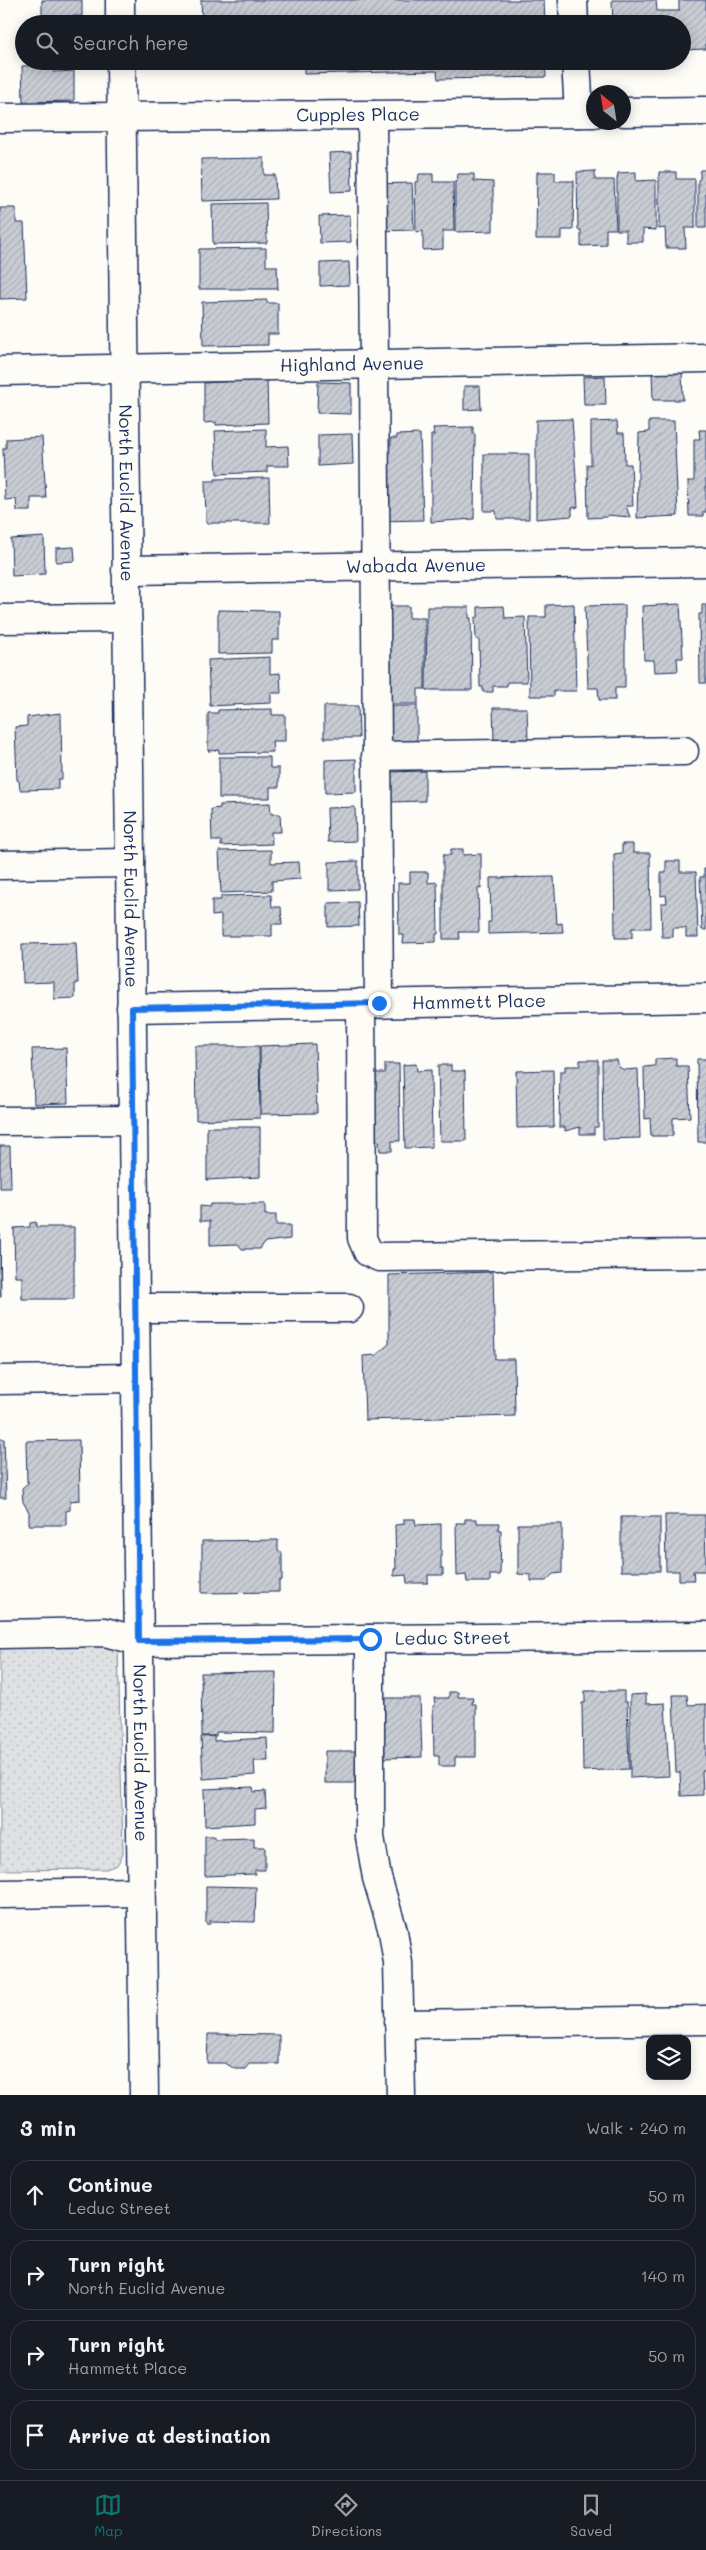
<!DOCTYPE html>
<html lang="en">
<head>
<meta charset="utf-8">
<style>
  :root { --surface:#171b24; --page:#242831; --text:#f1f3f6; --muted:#9ea1a6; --line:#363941; --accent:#0f766e }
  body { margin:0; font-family:Mali,sans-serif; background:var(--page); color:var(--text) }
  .controls { position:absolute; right:15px; bottom:15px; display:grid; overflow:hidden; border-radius:10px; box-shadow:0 2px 12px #0003 }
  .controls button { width:45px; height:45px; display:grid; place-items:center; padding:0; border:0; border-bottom:1px solid var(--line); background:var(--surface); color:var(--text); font:25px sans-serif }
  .compass { position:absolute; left:586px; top:85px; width:45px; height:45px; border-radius:50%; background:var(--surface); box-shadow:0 2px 12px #0003; rotate:330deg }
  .stop { position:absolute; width:15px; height:15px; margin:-11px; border:4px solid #1a73e8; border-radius:50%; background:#fff }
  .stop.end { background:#1a73e8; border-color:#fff; box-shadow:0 1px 5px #0008 }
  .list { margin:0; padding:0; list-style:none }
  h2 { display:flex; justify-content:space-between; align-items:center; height:65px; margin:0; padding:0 20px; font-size:21px }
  h2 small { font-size:16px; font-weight:400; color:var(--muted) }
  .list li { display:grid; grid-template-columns:32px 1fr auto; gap:15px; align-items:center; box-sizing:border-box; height:70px; margin:0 10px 10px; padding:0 10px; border:1px solid var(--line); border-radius:20px }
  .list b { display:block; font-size:19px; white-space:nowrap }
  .list p { margin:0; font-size:16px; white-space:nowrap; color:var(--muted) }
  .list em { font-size:16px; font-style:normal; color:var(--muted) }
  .icon { flex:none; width:28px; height:28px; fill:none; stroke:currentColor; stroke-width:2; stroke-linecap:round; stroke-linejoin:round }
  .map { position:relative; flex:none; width:706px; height:2095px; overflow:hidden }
  .search { position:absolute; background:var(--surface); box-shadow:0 2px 12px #0003; left:15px; right:15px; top:15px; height:55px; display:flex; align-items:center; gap:12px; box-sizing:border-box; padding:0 18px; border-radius:28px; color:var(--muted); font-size:19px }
  .sheet { height:385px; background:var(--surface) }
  nav { display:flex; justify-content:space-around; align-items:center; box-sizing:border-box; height:70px; border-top:1px solid var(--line); background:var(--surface); font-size:14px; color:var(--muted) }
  nav a { display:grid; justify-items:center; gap:2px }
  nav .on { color:var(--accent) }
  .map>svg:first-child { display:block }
  .grass { fill:url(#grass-dots); stroke:#7e88a0 }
  .building { fill:url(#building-hatch); stroke:#1b2f5e }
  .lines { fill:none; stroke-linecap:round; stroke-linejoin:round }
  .minor-casing { stroke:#1b2f5e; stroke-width:31 }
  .minor { stroke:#fdfcf7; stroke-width:28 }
  .route { stroke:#1a73e8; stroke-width:6 }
  .labels { text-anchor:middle; stroke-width:4; stroke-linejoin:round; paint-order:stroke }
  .street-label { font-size:18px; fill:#1b2f5e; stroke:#fdfcf7 }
</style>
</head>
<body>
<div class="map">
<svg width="706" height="2095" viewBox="0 0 706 2095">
  <defs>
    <pattern id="grass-dots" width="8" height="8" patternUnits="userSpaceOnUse" patternTransform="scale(1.25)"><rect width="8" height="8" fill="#e0e1e3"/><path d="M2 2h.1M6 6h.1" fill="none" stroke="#c0c1c5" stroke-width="1.8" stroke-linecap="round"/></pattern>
    <pattern id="building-hatch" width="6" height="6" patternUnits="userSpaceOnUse" patternTransform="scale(1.25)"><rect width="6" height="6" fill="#c9ccd3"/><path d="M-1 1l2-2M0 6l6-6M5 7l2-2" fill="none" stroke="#acb0b8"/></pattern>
  </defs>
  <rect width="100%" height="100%" fill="#fdfcf7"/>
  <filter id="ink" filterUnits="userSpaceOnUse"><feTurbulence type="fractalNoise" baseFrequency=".02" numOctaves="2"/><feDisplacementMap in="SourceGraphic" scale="10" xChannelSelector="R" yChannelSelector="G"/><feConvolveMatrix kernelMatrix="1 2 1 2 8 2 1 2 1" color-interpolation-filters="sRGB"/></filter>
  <g filter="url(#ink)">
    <!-- grass -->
    <path class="grass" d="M0 1645H118L123 1854 117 1865 106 1869 0 1870Z"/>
    <!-- building -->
    <path class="building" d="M42 0H82V16H72V24H54V17H42Z
      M201 0H544L545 24H202Z
      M612 0H656L657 11H679V0H706V49L682 50V24H613Z
      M202 61H239V66L202 67Z
      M304 61H545L546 77 438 79 437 71 304 74Z
      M53 65V72L74 71V101L23 102 22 66Z
      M351 152 352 191 331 192 329 153Z
      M264 158V175H275L276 199 202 201 201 159Z
      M700 170H706V228H698V180L700 179Z
      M595 171V180H614L616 229H606V245L581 246V230H578L577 172Z
      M537 172H555V181H574L573 230H562V239H536Z
      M636 172V181L656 180V230L643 229V242H626V230H617V180L618 173Z
      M659 172H676V179H695V228H685L686 248H666L665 228 659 229Z
      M419 174H433V182H453L454 231H443V249L423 250V231L416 232 415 182 418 181Z
      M458 174H474V181L493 182V231L455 232V181H457Z
      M412 183 414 230 376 231 374 184Z
      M266 203 267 243 213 244 212 204Z
      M0 208H16V223H24L27 298 0 299Z
      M350 215 351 242 320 243 319 216Z
      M266 248V266H277L278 289H199V249Z
      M349 262 350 285 320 286V263Z
      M267 300V303H278V334H268V345L203 346 202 302Z
      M682 371 683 400H653L652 372Z
      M605 376 606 405H584L583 377Z
      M267 379 268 423 216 425V422L204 423V383Z
      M318 382 351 383V414L317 413Z
      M464 386H480L481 409 464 410Z
      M572 419 578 507 572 508V516L536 519V420Z
      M617 421 618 433H624L625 464H631L633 506H626L630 517 607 515V517L588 518 587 464 591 465V422Z
      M649 421H674L678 516 637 518 639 433 649 432Z
      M473 427V434H475L474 519 431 522V435H434L433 428Z
      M266 429V447L288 446 289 466H267V472L217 474 215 431Z
      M699 430H706V512H703V516H689L688 481H694V439H700Z
      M352 434 353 464 318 466V435Z
      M420 434 423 520 378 521 377 446 391 445V438H397V435Z
      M42 437 46 498H31V511H17L16 499 5 500 3 448H6V439Z
      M484 454H529V519H497L496 511H484Z
      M269 478 270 523H206L205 481H215V479Z
      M44 537 45 574 12 576 11 539Z
      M74 547 75 561 56 562V548Z
      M574 604 576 691H554V696H530L529 617H546V605Z
      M680 604 683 658H677L678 671 655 672 654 660H644L642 606Z
      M625 605V688H615V700H599L598 688H588L585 606Z
      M702 605H706V683H700L699 614H702Z
      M381 606H409V618H425V689H418V704H391V690L379 689Z
      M504 606 505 618 525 617 527 682H507V686H493V692H483V687H480L479 640 476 639 475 618 478 617V607Z
      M427 607H469V618H471L472 690H426Z
      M218 610 279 611V640H272V653L218 654Z
      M270 657V674L280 673 281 693H271V703L210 706 208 660Z
      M324 706H358L359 738H324Z
      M383 706H417V750H383Z
      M493 708H527L528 740H494Z
      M272 709V715H285V741H272L273 752 219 753V750L208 751V713H218V710Z
      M61 713 62 779H58V789L20 790 19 781 17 780 15 727 27 726V717Z
      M219 757H270V768H279V787H270V798H219Z
      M356 759V792L325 793V760Z
      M425 771V801L389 802V772Z
      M270 803 271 814H280L281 832H271L272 844 221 846V841H212L211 809 220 808V805Z
      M355 807 356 841 328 842 327 808Z
      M622 844H633V853H650L651 928H632V938H615L614 854 622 853Z
      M451 849H463V855L481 854V889L478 888 479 932H459L460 939H443V855H451Z
      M271 850V863L299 862 300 879 272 881V891L221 893 219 851Z
      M358 861V889L329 890V862Z
      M666 861H680V872H696L698 937H686V928H673V937H662L661 903H667L666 895 661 896V873H666Z
      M704 869H706V930H702L700 877H704Z
      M410 872H428V883L437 882 438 934H436V942L403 943 404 935H399L398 883H410Z
      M554 877 557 924 562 923 563 932 488 934V922H491L490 878Z
      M271 895 272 907H281L282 924H272V936H221V915L212 916V900H221V896Z
      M358 902 359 926 328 927V903Z
      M76 943 78 983H75V998L54 999V982L23 983 22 944Z
      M315 1044 317 1113 261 1114 260 1046Z
      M195 1046H259L260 1118 196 1120Z
      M66 1048 68 1103 34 1104 32 1049Z
      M676 1058V1066H688L690 1117 673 1118V1136H651L650 1118 645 1119 644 1067 655 1066V1059Z
      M697 1059H706V1142H698Z
      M580 1060H598V1127H594V1134H580V1127L565 1131V1127H559L560 1071H565V1066H580Z
      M602 1060H617L619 1067 624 1070 638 1069 640 1138 603 1139Z
      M385 1064H399L400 1141H392V1151H380L379 1141H369L368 1073H385Z
      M416 1064 417 1071 431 1070 432 1147 405 1148 403 1065Z
      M438 1065H451V1071H465L466 1141H440Z
      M553 1070 554 1127 517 1128 516 1071Z
      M207 1127H260V1177L207 1180Z
      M0 1146H10L11 1188H0Z
      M210 1204H265V1215H276V1225H290V1239L265 1242 260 1249H242L238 1244 210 1245V1221H200V1206L209 1207Z
      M36 1222V1227H74V1299H22V1277H15L14 1228 30 1227V1223Z
      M0 1234 1 1297H0Z
      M493 1272 495 1359H514L515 1416 365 1420 363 1356 376 1355 389 1344V1275Z
      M0 1439H4L6 1498H0Z
      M79 1440 80 1500 70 1501V1510L66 1511V1525H29V1512L23 1502 22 1488 29 1482H27L26 1441Z
      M665 1515H705L706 1571H693L694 1580H679V1571H666Z
      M621 1517H660V1571H621Z
      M404 1519H415L416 1525 441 1524V1568H443V1575H428V1583H407L406 1575 394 1576V1569H396L395 1525 404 1524Z
      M465 1519H477V1523H499L498 1530H501L500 1575H490V1582H467L466 1575 457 1576 456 1523H465Z
      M518 1524H562V1573L553 1574 546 1581H531V1575L518 1574Z
      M278 1540V1551L282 1553V1580L279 1581V1592L202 1593V1541Z
      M276 1672 275 1733 216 1732V1736H202L201 1673Z
      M585 1691H624V1702H627L629 1769 583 1771 582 1703H585Z
      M449 1692H458V1697H473L472 1704H476V1757H455V1766H439V1756H434L433 1706H435L434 1698H449Z
      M646 1694V1704L665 1703 669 1776 630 1778V1695Z
      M673 1695H687L688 1705 706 1704V1771H702L703 1795 681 1796 680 1772H676Z
      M384 1698H420L422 1757 383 1758Z
      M214 1736V1741L267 1738 268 1761H254L255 1775 203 1779 201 1737Z
      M325 1751H356L355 1783H325Z
      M253 1787 254 1792 265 1791 266 1808 255 1809V1823L205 1826 204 1789Z
      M205 1836H214V1839L254 1838V1847H265V1870H255V1874L205 1876Z
      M206 1886 256 1887 255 1922 210 1921V1924H206Z
      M208 2034 279 2035V2064H249L245 2069H235L225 2063H207Z"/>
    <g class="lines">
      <defs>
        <g id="minor">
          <path d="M120 0V24"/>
          <path d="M573 0 574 24"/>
          <path id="s1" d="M121 61 144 2095"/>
          <path d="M576 61 579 113"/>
          <path d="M624 112 706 111"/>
          <path d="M372 115 379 1003"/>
          <path id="s2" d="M0 118 594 113"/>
          <path id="s3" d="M0 371 706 358"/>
          <path id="s4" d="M126 570 706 562"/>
          <path d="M0 619 127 618"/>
          <path d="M376 756 684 751"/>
          <path d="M0 865 130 863"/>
          <path d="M361 1003 362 1238 368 1252 379 1257 706 1254"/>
          <path id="s5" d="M131 1008 706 998"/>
          <path d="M0 1121 133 1120"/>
          <path d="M135 1308H349"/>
          <path d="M0 1380 136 1378"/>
          <path id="s6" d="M0 1634 105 1632 139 1641 706 1636"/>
          <path d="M370 1639V1837L377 1878 393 1931 398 1963 401 2095"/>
          <path d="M0 1894 141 1892"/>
          <path d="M399 2024 706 2020"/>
        </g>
      </defs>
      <!-- minor casing -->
      <use href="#minor" class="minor-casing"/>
      <!-- minor -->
      <use href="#minor" class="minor"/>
    </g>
  </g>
  <g class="lines" filter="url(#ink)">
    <!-- route -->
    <path class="route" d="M370 1639 139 1641 132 1008 379 1003"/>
  </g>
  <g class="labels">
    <!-- street labels -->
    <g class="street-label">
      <text dy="6" stroke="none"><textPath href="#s2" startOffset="358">Cupples Place</textPath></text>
      <text dy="6" stroke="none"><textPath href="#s3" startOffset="352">Highland Avenue</textPath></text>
      <text dy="6" stroke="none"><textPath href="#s1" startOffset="432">North Euclid Avenue</textPath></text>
      <text dy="6" stroke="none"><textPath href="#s4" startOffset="290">Wabada Avenue</textPath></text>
      <text dy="6" stroke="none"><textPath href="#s1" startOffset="838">North Euclid Avenue</textPath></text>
      <text dy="6" stroke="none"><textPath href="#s5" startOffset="348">Hammett Place</textPath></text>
      <text dy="6" stroke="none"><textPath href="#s6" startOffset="454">Leduc Street</textPath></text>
      <text dy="6" stroke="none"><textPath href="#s1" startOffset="1692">North Euclid Avenue</textPath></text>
    </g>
  </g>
</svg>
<div class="controls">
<button><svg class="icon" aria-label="layers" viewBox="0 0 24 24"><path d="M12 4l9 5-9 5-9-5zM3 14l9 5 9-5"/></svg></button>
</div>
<svg class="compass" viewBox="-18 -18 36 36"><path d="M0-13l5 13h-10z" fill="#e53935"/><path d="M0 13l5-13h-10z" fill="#9ea1a6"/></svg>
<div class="stop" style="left:370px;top:1639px"></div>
<div class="stop end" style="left:379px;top:1003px"></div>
<div class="search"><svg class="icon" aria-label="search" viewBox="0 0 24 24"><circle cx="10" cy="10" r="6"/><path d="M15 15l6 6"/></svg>Search here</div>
</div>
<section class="sheet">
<h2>3 min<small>Walk · 240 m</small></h2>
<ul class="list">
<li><svg class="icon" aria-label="ahead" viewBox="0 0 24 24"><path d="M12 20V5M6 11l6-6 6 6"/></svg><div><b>Continue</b><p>Leduc Street</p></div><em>50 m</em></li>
<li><svg class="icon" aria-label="right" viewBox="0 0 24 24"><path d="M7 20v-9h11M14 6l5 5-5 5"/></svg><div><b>Turn right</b><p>North Euclid Avenue</p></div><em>140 m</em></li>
<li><svg class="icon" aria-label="right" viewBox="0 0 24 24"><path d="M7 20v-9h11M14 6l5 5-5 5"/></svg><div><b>Turn right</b><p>Hammett Place</p></div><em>50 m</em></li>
<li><svg class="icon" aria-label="arrive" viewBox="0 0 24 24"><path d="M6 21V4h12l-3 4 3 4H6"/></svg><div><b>Arrive at destination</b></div></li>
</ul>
</section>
<nav>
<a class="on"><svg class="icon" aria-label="map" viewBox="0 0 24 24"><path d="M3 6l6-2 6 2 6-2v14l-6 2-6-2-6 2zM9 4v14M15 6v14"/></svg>Map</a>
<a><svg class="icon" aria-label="directions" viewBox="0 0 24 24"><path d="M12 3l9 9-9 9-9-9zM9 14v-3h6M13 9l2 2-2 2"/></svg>Directions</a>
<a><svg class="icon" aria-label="saved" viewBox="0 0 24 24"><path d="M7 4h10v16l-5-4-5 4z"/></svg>Saved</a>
</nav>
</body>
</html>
